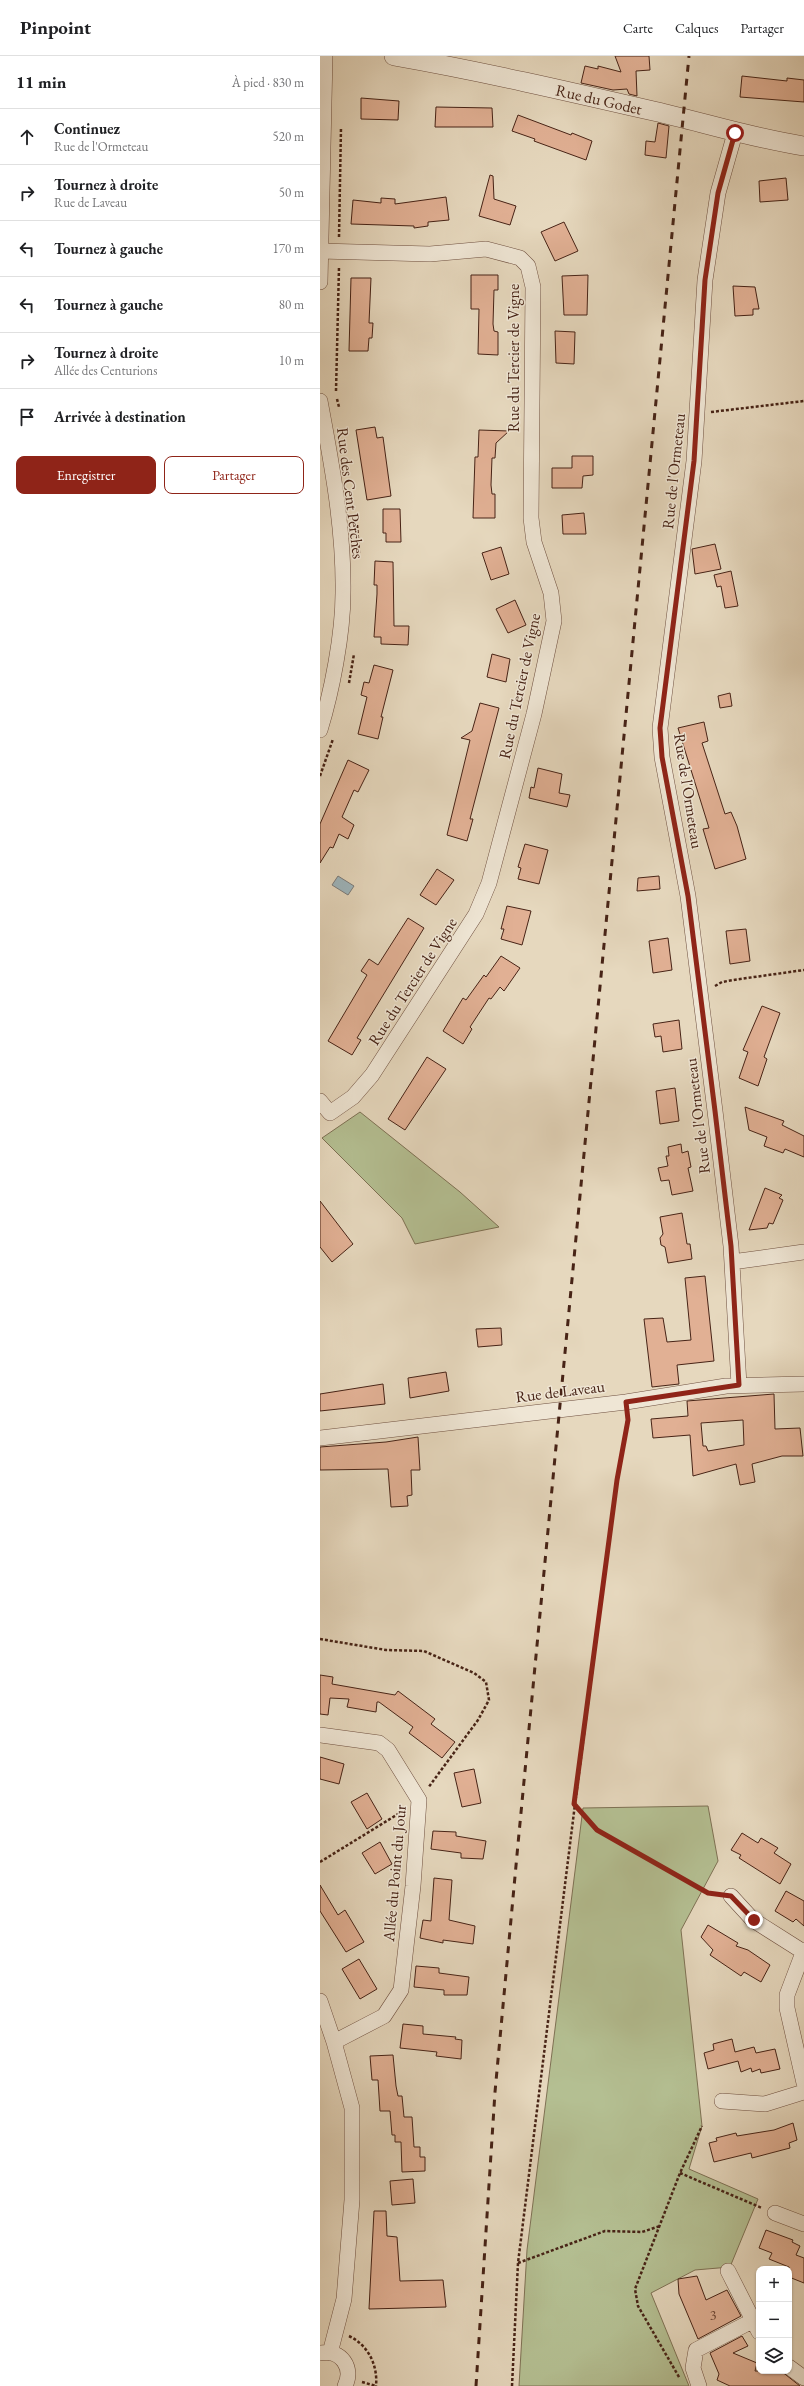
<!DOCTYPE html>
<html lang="fr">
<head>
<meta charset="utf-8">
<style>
  :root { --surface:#fff; --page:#f2f2f2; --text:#202124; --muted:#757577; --line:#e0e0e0; --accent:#8f2418 }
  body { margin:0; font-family:"EB Garamond",serif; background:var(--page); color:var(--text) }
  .controls { position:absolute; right:12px; bottom:12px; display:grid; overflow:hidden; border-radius:8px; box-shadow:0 1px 3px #0004 }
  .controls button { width:36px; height:36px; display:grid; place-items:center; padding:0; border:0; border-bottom:1px solid var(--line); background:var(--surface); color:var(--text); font:20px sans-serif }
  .stop { position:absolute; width:12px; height:12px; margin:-9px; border:3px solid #8f2418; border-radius:50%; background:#fff }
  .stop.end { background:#8f2418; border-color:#fff; box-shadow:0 1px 4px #0008 }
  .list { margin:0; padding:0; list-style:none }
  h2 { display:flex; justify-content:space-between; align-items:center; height:52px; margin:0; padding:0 16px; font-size:17px }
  h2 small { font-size:13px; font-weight:400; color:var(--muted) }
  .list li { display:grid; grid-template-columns:26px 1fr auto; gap:12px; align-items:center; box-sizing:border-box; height:56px; padding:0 16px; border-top:1px solid var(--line) }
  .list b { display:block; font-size:15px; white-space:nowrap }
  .list p { margin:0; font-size:13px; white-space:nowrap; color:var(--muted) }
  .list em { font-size:13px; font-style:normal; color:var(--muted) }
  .actions { display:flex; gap:8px; padding:12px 16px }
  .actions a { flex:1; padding:9px 0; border:1px solid var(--accent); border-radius:8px; text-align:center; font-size:14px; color:var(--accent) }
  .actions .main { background:var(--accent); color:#fff }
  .icon { flex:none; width:22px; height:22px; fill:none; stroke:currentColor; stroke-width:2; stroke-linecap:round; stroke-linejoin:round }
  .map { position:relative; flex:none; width:484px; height:2330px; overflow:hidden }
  header { display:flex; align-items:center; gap:24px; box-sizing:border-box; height:56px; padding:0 20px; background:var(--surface); border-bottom:1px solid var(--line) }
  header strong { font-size:19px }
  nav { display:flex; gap:22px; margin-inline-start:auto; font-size:14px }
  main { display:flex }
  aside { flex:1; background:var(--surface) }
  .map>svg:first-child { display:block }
  .green { fill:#b4bf92; stroke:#7e7154 }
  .water { fill:#9db6be; stroke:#7b7b7b }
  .building { fill:#e1b094; stroke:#472316; fill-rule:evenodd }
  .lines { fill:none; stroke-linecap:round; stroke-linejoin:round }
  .minor-casing { stroke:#6f5040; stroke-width:16 }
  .tertiary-casing { stroke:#6f5040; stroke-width:20 }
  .path { stroke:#472316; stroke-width:2.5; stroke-dasharray:3 2; stroke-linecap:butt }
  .minor { stroke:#efe6d5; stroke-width:15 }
  .tertiary { stroke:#efe6d5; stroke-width:19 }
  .rail { stroke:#472316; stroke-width:3; stroke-dasharray:7 7; stroke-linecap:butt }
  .route { stroke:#8f2418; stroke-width:5 }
  .labels { text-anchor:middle; stroke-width:3; stroke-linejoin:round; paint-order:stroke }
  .number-label { font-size:14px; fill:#6e4636 }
  .street-label { font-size:16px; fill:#472316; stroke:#efe6d5 }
</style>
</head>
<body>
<header>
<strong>Pinpoint</strong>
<nav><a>Carte</a><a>Calques</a><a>Partager</a></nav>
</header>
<main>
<aside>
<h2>11 min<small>À pied · 830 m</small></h2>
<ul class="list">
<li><svg class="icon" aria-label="ahead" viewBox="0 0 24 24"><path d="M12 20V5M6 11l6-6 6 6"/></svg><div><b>Continuez</b><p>Rue de l'Ormeteau</p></div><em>520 m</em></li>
<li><svg class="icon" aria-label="right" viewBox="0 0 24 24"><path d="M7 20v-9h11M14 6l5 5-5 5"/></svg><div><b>Tournez à droite</b><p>Rue de Laveau</p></div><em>50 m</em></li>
<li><svg class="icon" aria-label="left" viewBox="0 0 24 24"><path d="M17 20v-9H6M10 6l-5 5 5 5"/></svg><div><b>Tournez à gauche</b></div><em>170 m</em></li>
<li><svg class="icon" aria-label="left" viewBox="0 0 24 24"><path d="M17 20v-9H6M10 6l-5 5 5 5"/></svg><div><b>Tournez à gauche</b></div><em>80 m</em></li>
<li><svg class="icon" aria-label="right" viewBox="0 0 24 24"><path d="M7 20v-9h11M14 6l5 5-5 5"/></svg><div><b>Tournez à droite</b><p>Allée des Centurions</p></div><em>10 m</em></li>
<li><svg class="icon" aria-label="arrive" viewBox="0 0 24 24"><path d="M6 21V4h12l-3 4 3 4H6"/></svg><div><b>Arrivée à destination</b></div></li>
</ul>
<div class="actions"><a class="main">Enregistrer</a><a>Partager</a></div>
</aside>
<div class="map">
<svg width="484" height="2330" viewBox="0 0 484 2330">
  <rect width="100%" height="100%" fill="#e6d8be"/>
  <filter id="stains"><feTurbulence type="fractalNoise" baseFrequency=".005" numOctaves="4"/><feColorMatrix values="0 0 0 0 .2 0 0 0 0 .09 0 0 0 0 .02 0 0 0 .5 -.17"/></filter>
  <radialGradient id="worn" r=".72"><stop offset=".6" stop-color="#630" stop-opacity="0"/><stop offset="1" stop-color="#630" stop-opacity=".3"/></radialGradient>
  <!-- green -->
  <path class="green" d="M40 1056 140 1136 179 1171 95 1188 82 1162 2 1082Z
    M388 1750 398 1805 361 1874 382 2070 369 2113 438 2143 410 2211 375 2214 331 2237 369 2330H199L207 2194 263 1752Z"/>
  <!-- water -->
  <path class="water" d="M18 820 34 830 28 839 12 829Z"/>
  <!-- building -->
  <path class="building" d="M295 0H329L330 14 316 15 317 40 309 38 307 33 293 34 261 27 265 10 278 13V10L301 16Z
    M422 20 467 25V22L484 24V46L420 41Z
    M41 42 79 45 78 64 41 63Z
    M116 51 172 52 173 71H115Z
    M198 59 251 79 252 77 272 85 266 104 214 85 215 83 192 75Z
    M338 67 349 70 346 102 325 99 326 85 335 86Z
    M170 119 173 120 174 143 196 150 190 169 159 160Z
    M466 122 468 144 440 146 439 125Z
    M126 141 129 164 108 166V170L94 172V170L31 168 33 144 61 147V142L75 143V148Z
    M244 166 258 195 235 205 221 176Z
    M151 219H178V234H174L173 268 174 275 178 276V299L158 298 159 253H151Z
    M268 219 267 259H244L242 220Z
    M31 222H51L49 267H53L52 282H49L48 295H29Z
    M413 230 435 231 439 253H433V259L415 260Z
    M235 275 255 276 254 308 236 307Z
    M55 371 57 382 63 381 71 440 47 444 36 374Z
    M159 374 189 375 176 387 175 402H172L171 429 172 438H175V462H153L155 401H158Z
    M252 400H273V419L263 420 262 432H232V412H252Z
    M63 453H80L81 486H66V477H63Z
    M264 457 266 478H243L242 459Z
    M395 488 401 513 375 518 372 493Z
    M181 491 189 518 171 524 162 497Z
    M55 505 73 506 74 570H89L88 589 61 588V581H54L57 538V529H54Z
    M411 515 418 550 405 552 401 530 397 531 394 519Z
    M195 544 206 569 188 577 176 553Z
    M172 598 190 603 186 626 167 621Z
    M54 609 73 614 61 661H63L58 683 38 678 47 641 41 639 44 626 49 627Z
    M410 637 412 650 400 652 398 640Z
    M160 647 179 652 150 763H153L147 785 127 779 150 684 141 682 152 675Z
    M384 666 388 685 382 687 405 758 411 756 417 770 426 803 395 813 383 773 389 772 358 672Z
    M28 704 49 714 38 736 34 734 22 761 34 769 28 783 19 778 13 792 10 791 0 807V768Z
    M218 712 242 718 239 737 250 739 247 751 209 742 211 731 214 732Z
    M205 788 228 794 219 828 198 823 201 812 198 811Z
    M117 813 134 824 116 849 100 839Z
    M339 820 340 833 317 835 318 822Z
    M187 850 211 855 202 889 181 883 184 873H181Z
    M88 862 104 872 37 982 41 984 32 999 8 985 47 919 41 915 49 903 58 909Z
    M426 873 430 905 410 908 406 875Z
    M348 882 352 914 333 917 329 885Z
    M181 900 200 912 184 935 180 931 171 943 169 942 150 971 152 973 143 988 123 975 143 942 146 944 164 919 166 921Z
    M442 950 460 957 444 1001 447 1003 438 1030 419 1022 428 996 423 994Z
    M359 964 362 993 343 996 341 980 335 981 333 968Z
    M107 1001 126 1013 85 1074 68 1063Z
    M355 1032 359 1065 340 1068 336 1035Z
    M425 1051 464 1065 462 1069 484 1080V1101L465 1093 463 1097 444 1090 447 1081 429 1074Z
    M361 1088 362 1097 368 1095 371 1111 368 1112 373 1135 352 1139 349 1124 341 1125 338 1112 348 1110 346 1100H349L348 1091Z
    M445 1132 462 1139 459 1142 463 1144 453 1168 449 1167 447 1172 429 1174Z
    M0 1145 33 1188 12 1206 0 1191Z
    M362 1157 367 1188H370L372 1203 348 1207 345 1191 341 1189 340 1182 343 1178 340 1161Z
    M385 1220 394 1305 357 1309 359 1328 332 1331 324 1263 343 1262 347 1286 371 1284 365 1222Z
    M181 1272 182 1289 158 1291 156 1273Z
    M126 1316 129 1335 90 1342 88 1322Z
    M63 1328 65 1348 0 1355V1338Z
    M454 1338 455 1373 480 1372 483 1400H462L432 1408 435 1426 420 1429 416 1408 373 1420 370 1379 333 1382 331 1363 368 1360 367 1345ZM423 1364 424 1389 388 1395 386 1390H383L381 1367Z
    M98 1381 100 1414H91L92 1439 87 1440 88 1450 71 1451 68 1413 0 1414V1391L66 1386Z
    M0 1619 13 1621 12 1628 75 1639 78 1635 115 1663 111 1668 135 1686 122 1702 89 1677 93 1671 59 1646H57L56 1656 27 1651 29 1643 10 1642 8 1659 0 1658Z
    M0 1701 24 1708 19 1728 0 1723Z
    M154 1713 161 1747 142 1751 134 1717Z
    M47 1737 62 1763 47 1773 31 1746Z
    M113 1775 136 1776V1780L166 1785 163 1803 141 1802V1797L111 1793Z
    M422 1777 438 1787 441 1782 458 1792 454 1797 471 1808 460 1828 419 1802 421 1799 411 1794Z
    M60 1786 72 1808 55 1818 42 1797Z
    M114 1822 132 1824 129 1864 155 1870 153 1888 123 1884V1887L100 1882 103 1864 111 1865Z
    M0 1829 18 1859 25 1854 44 1886 26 1896 0 1855Z
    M466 1835 484 1845V1870L476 1863 473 1866 455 1855Z
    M388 1869 418 1887 416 1890 428 1894 450 1909 441 1926 424 1916 421 1920 390 1899 393 1894 381 1881Z
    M39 1903 57 1933 40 1943 22 1913Z
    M96 1910 119 1912V1917L149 1921 147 1939H124V1934L94 1931Z
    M83 1968 103 1970V1978L136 1981 135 1983 142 1984 141 2003 116 2000 117 1996 80 1992Z
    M412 1983 415 1996 434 1991 436 1997 455 1993 460 2013 441 2017 440 2013 432 2016 431 2012 421 2016 418 2005 388 2013 384 1997 394 1994 393 1988Z
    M73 1999 76 2030 78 2040H82L84 2061H92L94 2091H100V2101H105V2115L82 2116 81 2086H75V2079H72L70 2055H60L58 2024H52L50 2000Z
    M473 2067 477 2084 469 2087 470 2092 432 2102 431 2097 394 2106 389 2087 397 2085 396 2082 416 2077 417 2080 454 2074Z
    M93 2123 95 2147 72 2149 70 2125Z
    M54 2155H66L67 2180 77 2181 80 2225 123 2224 126 2251 49 2253Z
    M446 2174 473 2184 472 2186 480 2190 476 2199 484 2202V2227L469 2221V2211L449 2203 452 2197 439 2192Z
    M377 2220 386 2244 407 2234 421 2260 378 2283 359 2238 358 2223Z
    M422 2280 428 2290 413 2297 437 2307 435 2315H461L480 2330H410L397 2324 399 2318 390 2297Z"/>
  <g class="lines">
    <defs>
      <path id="minor" d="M415 77 398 137 385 224 374 405 340 672 342 701 368 840 395 1055 411 1190 419 1329
        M0 195 110 198 166 193 200 202 208 210 213 231 211 462 214 486 231 537 234 565 214 658 169 827 156 858 52 1019 33 1041 10 1057 0 1045
        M0 226 5 0
        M0 345C12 409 24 473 23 537 23 578 12 635 0 674
        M412 1206 484 1196
        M0 1382 306 1346 406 1330 484 1328
        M0 1679 59 1687 68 1694 99 1744 93 1830 81 1934 64 1960 14 1986
        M411 1840 433 1864 482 1895
        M484 1894 467 1939V1952L484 2027
        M0 1945 14 1986 32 2052V2144L24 2243 10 2297
        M402 2045 445 2048 484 2036
        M455 2157 484 2168
        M408 2215 439 2276
        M1 2297C21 2293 34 2312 25 2330
        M469 2311 484 2322
        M379 2330 373 2312 376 2294 432 2265"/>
      <path id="tertiary" d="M74 0C165 16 255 37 346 58 392 69 437 83 484 90"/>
    </defs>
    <!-- minor casing -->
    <use href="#minor" class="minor-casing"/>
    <!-- tertiary casing -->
    <use href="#tertiary" class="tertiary-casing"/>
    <!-- path -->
    <path class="path" d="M19 181 21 71
      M16 335 19 211
      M17 343 19 351
      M391 356 484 345
      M37 469 39 497
      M29 627 34 598
      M0 720 13 683
      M395 930 402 926 413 924 484 914
      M0 1583 66 1594 104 1595 154 1617 166 1626 169 1644 158 1664 108 1732
      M255 1748 277 1774 388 1837 397 1838
      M0 1806 83 1755
      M360 2117 442 2152
      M198 2207 285 2175 322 2176 340 2170
      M29 2280C48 2289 58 2309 56 2330
      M359 2321 318 2250 315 2233 360 2117 382 2070
      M42 2326 56 2330
      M192 2330 198 2207 255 1748 297 1424 308 1360"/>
    <!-- minor -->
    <use href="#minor" class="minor"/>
    <!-- tertiary -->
    <use href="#tertiary" class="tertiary"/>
    <!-- rail -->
    <path class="rail" d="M156 2330 175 2036 198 1788 369 0"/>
  </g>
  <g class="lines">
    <!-- route -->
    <path class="route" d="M415 77 398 137 385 224 374 405 340 672 342 701 368 840 395 1055 411 1190 419 1329 306 1346 308 1364 297 1424 254 1748 277 1774 388 1837 411 1840 434 1864"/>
  </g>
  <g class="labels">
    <!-- number labels -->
    <g class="number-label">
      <text x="393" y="2264">3</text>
    </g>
    <!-- street labels -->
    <g class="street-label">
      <text transform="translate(279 43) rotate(13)" y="6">Rue du Godet</text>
      <text transform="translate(193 302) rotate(-90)" y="6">Rue du Tercier de Vigne</text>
      <text transform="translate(353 415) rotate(-84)" y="6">Rue de l'Ormeteau</text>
      <text transform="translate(31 437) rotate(83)" y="6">Rue des Cent Perches</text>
      <text transform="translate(199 630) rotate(-78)" y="6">Rue du Tercier de Vigne</text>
      <text transform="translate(369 735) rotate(81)" y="6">Rue de l'Ormeteau</text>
      <text transform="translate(92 925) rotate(-57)" y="6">Rue du Tercier de Vigne</text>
      <text transform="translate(377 1060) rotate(-97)" y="6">Rue de l'Ormeteau</text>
      <text transform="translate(240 1335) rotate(-7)" y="6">Rue de Laveau</text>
      <text transform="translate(74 1817) rotate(-85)" y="6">Allée du Point du Jour</text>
    </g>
  </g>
  <rect width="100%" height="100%" filter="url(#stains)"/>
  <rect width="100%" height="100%" fill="url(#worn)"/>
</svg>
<div class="controls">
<button>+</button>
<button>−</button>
<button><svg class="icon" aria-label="layers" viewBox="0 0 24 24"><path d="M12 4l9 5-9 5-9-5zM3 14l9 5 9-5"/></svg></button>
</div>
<div class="stop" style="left:415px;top:77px"></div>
<div class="stop end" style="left:434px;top:1864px"></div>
</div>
</main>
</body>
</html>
